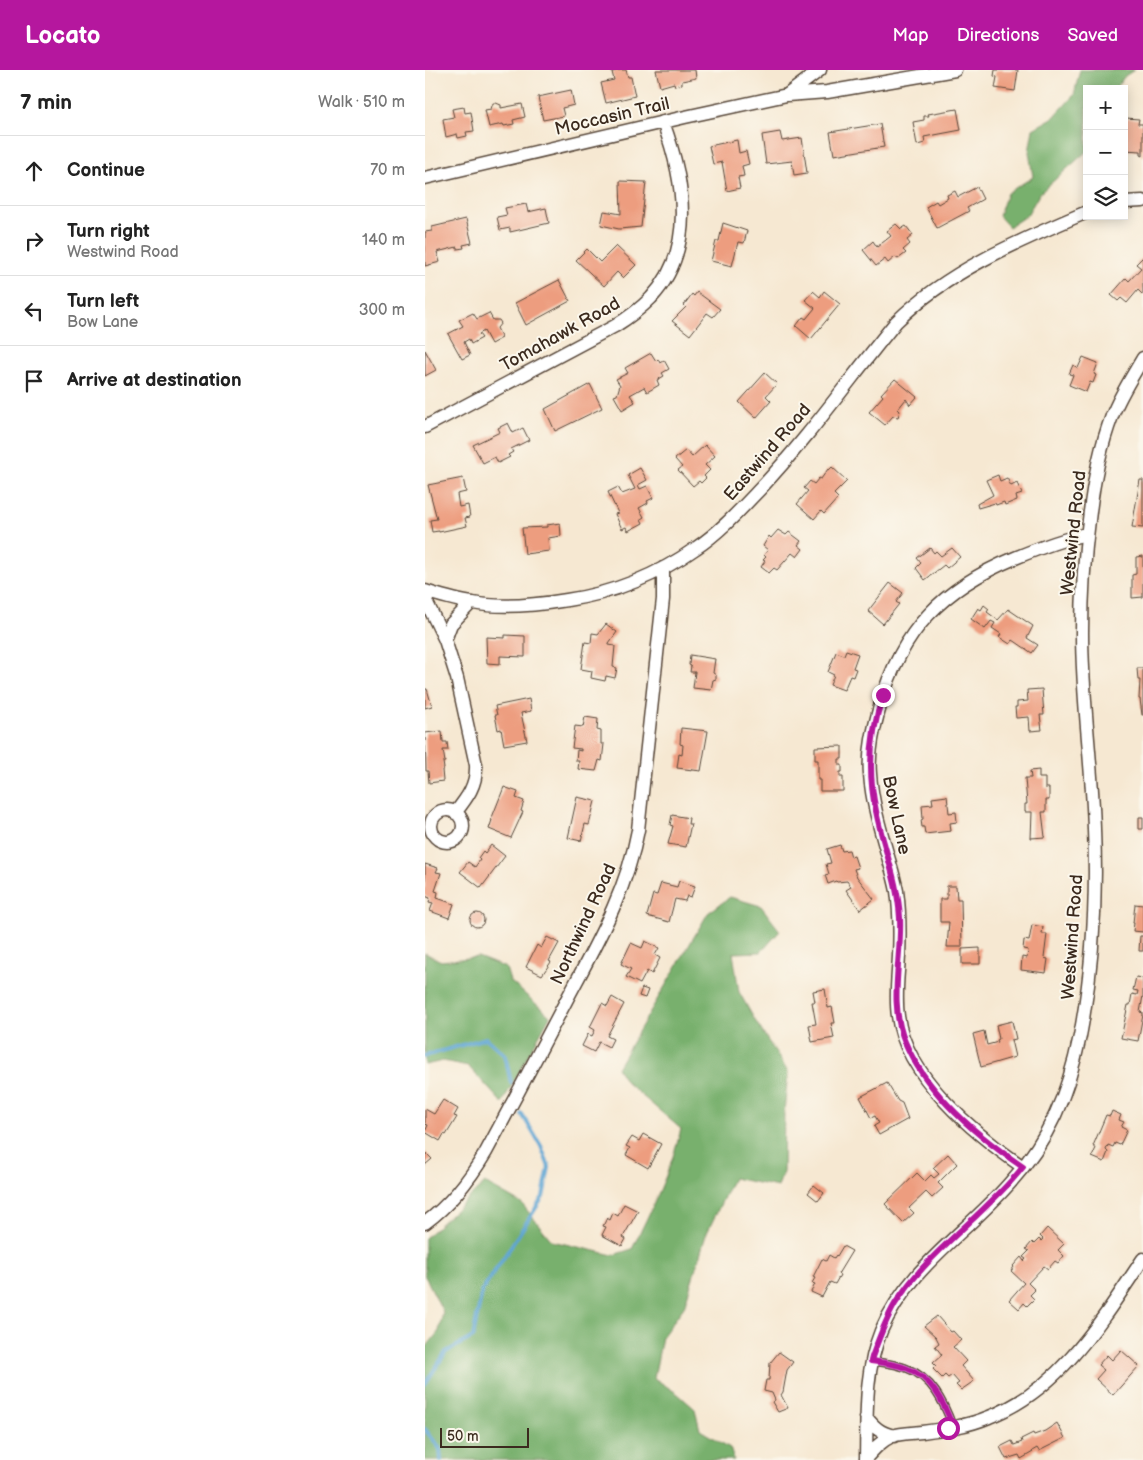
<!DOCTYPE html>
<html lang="en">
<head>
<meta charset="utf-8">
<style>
  :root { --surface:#fff; --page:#f2f2f2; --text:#222; --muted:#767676; --line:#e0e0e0; --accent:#b5179e }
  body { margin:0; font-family:"Balsamiq Sans",sans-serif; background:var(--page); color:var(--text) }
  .controls { position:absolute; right:15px; top:15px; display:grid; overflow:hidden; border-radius:0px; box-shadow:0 2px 12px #0003 }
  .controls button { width:45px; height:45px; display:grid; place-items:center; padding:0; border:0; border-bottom:1px solid var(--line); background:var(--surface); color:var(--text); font:25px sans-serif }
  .scale { position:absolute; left:15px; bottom:12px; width:89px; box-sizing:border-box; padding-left:5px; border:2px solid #3b2a1e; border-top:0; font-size:14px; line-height:18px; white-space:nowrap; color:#3b2a1e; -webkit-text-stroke:4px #fbf7ec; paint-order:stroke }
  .stop { position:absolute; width:15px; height:15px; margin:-11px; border:4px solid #b5179e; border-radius:50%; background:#fff }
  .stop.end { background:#b5179e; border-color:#fff; box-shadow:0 1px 5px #0008 }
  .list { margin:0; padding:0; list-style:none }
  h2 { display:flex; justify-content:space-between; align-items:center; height:65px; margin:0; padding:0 20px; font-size:21px }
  h2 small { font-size:16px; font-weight:400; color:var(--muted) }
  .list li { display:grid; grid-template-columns:32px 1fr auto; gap:15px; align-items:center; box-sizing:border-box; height:70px; padding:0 20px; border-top:1px solid var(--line) }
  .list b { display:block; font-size:19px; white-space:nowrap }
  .list p { margin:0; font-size:16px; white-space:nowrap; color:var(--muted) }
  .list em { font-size:16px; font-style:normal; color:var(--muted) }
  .icon { flex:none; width:28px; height:28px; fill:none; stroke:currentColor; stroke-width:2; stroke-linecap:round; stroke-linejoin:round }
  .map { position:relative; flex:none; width:718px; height:1390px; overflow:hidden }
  header { display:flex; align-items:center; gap:30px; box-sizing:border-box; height:70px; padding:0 25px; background:var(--accent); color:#fff }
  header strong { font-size:24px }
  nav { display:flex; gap:28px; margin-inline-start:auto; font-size:18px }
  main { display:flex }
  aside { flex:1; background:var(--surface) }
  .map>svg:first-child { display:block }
  .forest { fill:#78b06d; stroke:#5a6d46 }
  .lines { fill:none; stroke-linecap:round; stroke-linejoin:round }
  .stream { stroke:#5ca4d3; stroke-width:4 }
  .building { fill:#ed9d7f }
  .service-casing { stroke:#574639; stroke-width:9 }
  .minor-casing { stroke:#574639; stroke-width:15 }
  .service { stroke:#fff; stroke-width:6 }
  .minor { stroke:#fff; stroke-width:12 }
  .route { stroke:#b5179e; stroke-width:6 }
  .labels { text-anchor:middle; stroke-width:4; stroke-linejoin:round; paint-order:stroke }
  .street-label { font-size:18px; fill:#3b2a1e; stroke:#fbf7ec }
</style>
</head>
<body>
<header>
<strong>Locato</strong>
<nav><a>Map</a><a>Directions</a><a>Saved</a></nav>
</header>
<main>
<aside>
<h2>7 min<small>Walk · 510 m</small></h2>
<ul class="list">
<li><svg class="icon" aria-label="ahead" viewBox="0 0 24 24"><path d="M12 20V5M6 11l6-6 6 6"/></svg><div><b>Continue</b></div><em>70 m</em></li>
<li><svg class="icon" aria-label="right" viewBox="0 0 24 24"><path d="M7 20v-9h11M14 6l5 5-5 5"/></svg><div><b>Turn right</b><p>Westwind Road</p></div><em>140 m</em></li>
<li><svg class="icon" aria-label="left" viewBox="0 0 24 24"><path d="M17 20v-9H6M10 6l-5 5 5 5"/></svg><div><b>Turn left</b><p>Bow Lane</p></div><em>300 m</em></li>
<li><svg class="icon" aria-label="arrive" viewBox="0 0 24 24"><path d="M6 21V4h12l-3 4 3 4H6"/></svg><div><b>Arrive at destination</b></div></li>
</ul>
</aside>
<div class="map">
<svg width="718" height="1390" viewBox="0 0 718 1390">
  <rect width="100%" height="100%" fill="#fbf7ec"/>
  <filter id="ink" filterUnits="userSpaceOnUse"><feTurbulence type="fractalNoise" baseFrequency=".02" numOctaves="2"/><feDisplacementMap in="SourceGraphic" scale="10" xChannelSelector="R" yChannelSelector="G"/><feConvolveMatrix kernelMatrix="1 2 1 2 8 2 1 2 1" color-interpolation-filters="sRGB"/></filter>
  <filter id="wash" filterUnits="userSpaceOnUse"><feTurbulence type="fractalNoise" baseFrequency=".0096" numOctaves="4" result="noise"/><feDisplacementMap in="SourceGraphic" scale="20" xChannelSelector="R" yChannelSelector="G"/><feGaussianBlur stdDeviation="1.12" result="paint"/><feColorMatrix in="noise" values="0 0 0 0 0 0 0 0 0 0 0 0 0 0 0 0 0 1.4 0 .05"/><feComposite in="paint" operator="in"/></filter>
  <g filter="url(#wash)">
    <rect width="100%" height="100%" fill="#f6e8d2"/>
    <!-- forest -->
    <path class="forest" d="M655 0H709L700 6 690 19H662V81L615 123 602 145 584 157 574 146 582 123 608 107 604 82 608 59 629 47 649 25Z
      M305 827 336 836 355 861 336 882 308 883 314 922 331 952 363 1002 359 1042 358 1102 353 1117 308 1108 281 1165 259 1237 237 1267 229 1308 253 1324 270 1339 275 1360 305 1378 309 1390H0V1279L14 1261 18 1242 0 1206V1168L60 1113 97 1134 127 1171 188 1185 207 1179C226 1140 246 1101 256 1059L201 1012 192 998 283 843Z
      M0 883 16 891 53 887 81 898 85 911 125 946 77 1033 43 996 18 991 0 995Z"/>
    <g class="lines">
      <!-- stream -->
      <path class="stream" d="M0 986 61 968 80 985 86 1013
        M0 1314 21 1282 48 1267 57 1221 118 1127 124 1097 116 1076 97 1044
        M0 1359 15 1379 16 1390"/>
    </g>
    <g id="blocks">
      <!-- building -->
      <path class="building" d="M195 0H201L203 7H206L210 26 181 33 176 13 189 10 187 2Z
        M231 0H270L271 8 257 11V14L250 16 249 13 235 17Z
        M570 0H593L590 21 570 18 572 7 569 6Z
        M146 20 149 35 137 38 139 46 118 50 113 27Z
        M68 33H71L76 35V38L97 34 100 47 88 50 89 54 79 56 78 54 64 57 60 40 66 39Z
        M39 37 40 43 46 42 49 61 41 62 42 66 33 68 32 64 21 67 18 49 29 47 27 39Z
        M532 39 536 60 499 67 500 73 492 75 488 52 499 50V46H504L503 44Z
        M701 48 714 49 713 54H718V86L716 85V81L699 80Z
        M455 54 459 77 409 85 405 62Z
        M355 62 357 71 377 68 382 103 369 105 367 91 341 94 337 65Z
        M312 70 314 83 321 81 324 94 317 96 319 106 313 107 315 118 302 121 297 92 288 94 284 76Z
        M195 111 221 112 216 157 194 159 176 155 179 141 196 144Z
        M552 117 558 129 542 138 544 141 512 158 501 137 511 131 513 134 523 128 522 125 530 121 533 127Z
        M101 134 103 142 121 138 124 153 85 162V158L75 160 72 147 82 145 80 138Z
        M41 149 47 173 38 175 39 178 32 179V177L12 182 15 192 0 196V162L7 161V157Z
        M298 153 322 161 319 173 313 172 307 196 286 191 291 171H294Z
        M471 154 476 159 481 156 488 165 482 170 485 174 478 180 481 183 473 189 470 187 463 193 460 189 451 196 438 180 448 171 452 177 466 166 462 161Z
        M191 176 211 195 198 208 192 202 179 216 151 190 162 179 175 192Z
        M718 187V225L713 220 702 233 696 228 693 231 686 225 701 208 704 211 716 198 711 194Z
        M134 210 145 231 101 255 90 233Z
        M388 221 395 227 399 221 415 234 386 269 371 256 378 247 381 249 390 238 380 230Z
        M272 222 295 239 288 247 282 243 265 265 247 251 261 237 259 235 267 224 269 226Z
        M48 243 52 249 64 243 68 250H74L76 253 72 258 77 268 66 274 59 261 54 264 57 268 46 274 44 269 39 272 45 285 37 289 23 264 38 256 34 250Z
        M0 280 11 300 0 306Z
        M226 283 231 291 233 289 235 293 239 290 244 299 237 303 239 306 232 310 234 315 222 322 219 317 205 325 210 332 197 340 189 326 192 325 195 315 191 309 203 303 200 298Z
        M658 287 673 293 669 304 671 305 668 313 665 312 661 322 644 315 648 305 644 304 648 295 653 298Z
        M340 303 352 314 341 326 346 331 331 348 314 332Z
        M470 309 492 327 485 335 481 329 473 339 475 341 473 347 468 346 460 355 444 342 458 326 456 324Z
        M165 314 177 338 130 361 120 339Z
        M83 353 88 363 98 358 104 370 86 379 88 382 83 385 85 387 73 393 70 387 58 393 48 375 75 362 73 358Z
        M280 375 290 386 280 395 285 400 279 406 281 408 276 413 274 411 268 416 253 400 257 397 250 389 261 380 267 387Z
        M407 397 422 411 409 424 413 428 399 444 396 441 389 449 372 434 383 421 379 418 385 411 389 414 394 408 396 409 403 399 404 400Z
        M215 398 222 410 213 415 215 419 222 416 228 428 222 431 223 433 214 438 219 447 216 449 218 453 203 461 201 457 197 459 190 444 193 443 183 422 193 417 197 424 210 419 203 405Z
        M573 405 575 411 582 408 586 416 592 413 597 424 591 426 592 430 580 435 579 432 571 435 570 433 553 438 552 434 568 425 561 410Z
        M38 408 41 422 32 424 34 437 43 435 45 447 40 448 42 456 14 462V461L7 462 5 450 12 449 3 415Z
        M715 410H718V458L707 457Z
        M135 453 136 466 123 468 124 481 100 484 97 458 122 457V455Z
        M353 460 361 465 364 462 376 471 373 475 378 479 372 487 367 483 352 500 349 498 344 503 336 497 340 491 338 490 341 487 339 485 343 480 338 476 344 466 346 468Z
        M505 478 509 483 511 481 516 486 527 478 535 487 522 498 519 495 500 510 491 498 496 493 492 488Z
        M718 486V527L707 528V505L711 504V487Z
        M465 513 478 523 471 532 474 534 458 554 443 541Z
        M559 535 564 539 562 542 573 550 583 539 608 556 602 568 613 575 607 583 588 570 585 574 574 567 576 564 567 558 570 553 566 551 560 559 546 549 553 538 556 540Z
        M181 554 192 562 184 573V575L190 576 188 597 192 598 190 608 181 606 180 611 166 608 167 601 156 599 160 572 166 573 167 563 173 564Z
        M80 565 100 566V587L75 586V594L62 593 61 567 80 568Z
        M421 580 433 584 428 598 431 599 428 607 425 606 419 620 405 615 409 605 403 602 411 582 419 585Z
        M265 585 290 589 288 603 291 605V609L288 610 286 620 268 618 270 602H265L266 596 264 595Z
        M712 598H718V645H717L715 629H714L715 610H713Z
        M0 619H2L7 636 0 638Z
        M617 619 619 645H615L617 660 605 661 604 647 591 648 590 637H592V632L603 631 602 620Z
        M104 629 106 641 96 643 102 671 79 675 76 659 73 660 70 645H72L70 636Z
        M160 647 173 649 172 660 176 661V674H179L177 691 174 690 171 701 153 699 154 691H151L152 680 156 681V679L147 678 150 656 158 657Z
        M256 658 283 661 276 701 252 698 254 684 257 685 258 675 255 674Z
        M17 661 18 672H22L23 680H18L20 692H18L19 699 17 700 18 711 4 713 3 701H1L0 663Z
        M417 676V689H414V695H417V702H415V707H418V721H395V710H393V690H390V677Z
        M614 700V708H620V718H624V730H621V742H617L620 767 606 768 607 742H600V734H602L600 708H606L605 701Z
        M79 717 93 722 91 728 99 731 96 741 98 742 86 768 64 759 67 750H66Z
        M522 726 524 743 531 742 532 752 525 753 526 761 500 764 499 757H497L496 750 498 749 497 735 508 734 507 728Z
        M152 727 170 731 164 755 160 754 156 771 143 768Z
        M247 745 264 748 263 754H266L261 777 243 774 248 756 245 755Z
        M714 747H718V759H714Z
        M66 775 80 786 56 818 35 802 43 792 50 797 55 790 53 788 58 781 60 783Z
        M415 775 417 781 424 780 426 787 429 786 433 798 429 799 432 807 449 829 435 840 421 820 426 817 422 811 412 812 411 811 403 814 400 805 404 804 401 794 406 793 402 779Z
        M0 794 13 798 11 802 16 803 10 821 13 822 12 828 29 834 24 848 5 841 8 833 4 832 5 828 0 826Z
        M254 811 270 816 266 827 262 826 260 831 250 829 244 852 222 846 228 824 232 825 236 813 252 817Z
        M522 816H531L532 829H536L537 877H522L524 852H515V829H522Z
        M710 834 718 835V862L708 861 709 853H708Z
        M45 850a7 7 0 1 1 14 0a7 7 0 1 1-14 0Z
        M607 855 618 857 617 864H622L619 888 623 889 621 903 596 900 597 887 602 888 603 880 598 879 599 870 604 871Z
        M715 866H718V881H714Z
        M122 867 134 873 124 891 126 892 117 905 101 897 112 875 116 878Z
        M220 871 234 878 230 885 235 888 227 904 222 901 215 914 201 907 206 899 196 894 206 873 217 878Z
        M555 878V894H537V879Z
        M711 907 718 908V926L715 942 718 943V945L713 971 696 968 703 935H705L707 924 712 925 713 921 708 920Z
        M217 918 223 920 220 928 214 926Z
        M400 919 403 938 407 937 410 953H406L409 968 387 972 384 955 391 954 387 932H390L388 921Z
        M187 927 199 934 182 966 188 969 184 977 174 972 169 982 157 976 163 964 167 966 170 960 165 957 177 933 182 936Z
        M587 951 591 969 586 970 590 987 556 997 548 964 559 961 562 975 573 972 572 970 574 969 571 955Z
        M462 1013 473 1031 477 1033 483 1049 454 1065 449 1056 454 1053 450 1046 446 1048 435 1027Z
        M18 1030 33 1039 29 1046 32 1047 21 1065 19 1064 15 1071 0 1062 3 1055 0 1054V1039L9 1044Z
        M687 1041 696 1045 694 1050 699 1052 696 1057 702 1060 695 1075 690 1073 688 1077 683 1075 681 1080 683 1082 679 1092 667 1087 671 1078 668 1076 681 1045 685 1046Z
        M218 1064 236 1074 223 1098 201 1085 205 1078 201 1076 207 1067 214 1071Z
        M0 1082 7 1089 0 1095Z
        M523 1084 532 1094 513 1113 518 1118 507 1128 501 1122 484 1138 489 1143 478 1153 460 1134 492 1103 500 1111 506 1105 509 1108 514 1104 508 1098Z
        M389 1115 399 1123 393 1131 383 1123Z
        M199 1134 213 1141 198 1167 201 1169 197 1176 177 1165 181 1157 178 1156 182 1148 185 1150 188 1143 193 1146Z
        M622 1158 639 1174 633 1180 639 1186 633 1193 630 1191 623 1199 619 1196 603 1213 610 1220 605 1225 609 1229 602 1236 599 1233 594 1239 584 1230 599 1213 586 1201 589 1197 588 1196 596 1187 599 1191 601 1189 598 1187 604 1181 601 1179 607 1172 609 1174 614 1169 616 1171 618 1169 615 1166Z
        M418 1176 427 1181 413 1204 415 1205 410 1214 405 1212 397 1227 386 1222 390 1214 387 1213 390 1208 388 1207 397 1189 401 1191 404 1185 409 1188 411 1185 412 1186Z
        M512 1246 526 1262 528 1261 536 1270 528 1277 541 1291 536 1296 549 1311 536 1320 531 1315 534 1313 527 1305 523 1308 520 1305 517 1308 508 1299 511 1296 508 1293 517 1285 510 1276 514 1273 511 1267 499 1256Z
        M696 1280 714 1296 688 1325 671 1309 679 1300 673 1295 682 1285 687 1290Z
        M354 1282 368 1292 362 1300 358 1322 356 1325 363 1338 353 1342 347 1332 350 1330 347 1323 339 1321 341 1310H344L345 1293Z
        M632 1353 640 1368 614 1381 612 1378 607 1381 608 1382 596 1389 594 1385 581 1389 575 1377 587 1371 589 1375 597 1372 596 1369 608 1363 609 1365 620 1361Z"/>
    </g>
  </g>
  <g filter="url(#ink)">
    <use href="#blocks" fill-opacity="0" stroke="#574639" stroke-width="1"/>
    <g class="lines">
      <defs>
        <path id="service" d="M447 1291C458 1293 471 1294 481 1298 507 1307 519 1333 528 1357"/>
        <path id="minor" d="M362 25 402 22 530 0
          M0 108 260 47 362 25 395 0
          M699 132 718 131
          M0 357 190 256C203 248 215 239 226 228 272 179 259 109 238 52
          M0 521C16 526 31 531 48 533 78 539 112 535 142 530 188 523 233 505 271 478 295 462 315 440 335 419 384 367 426 307 471 252 524 200 594 171 662 142
          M0 529 20 570 32 608 51 695C52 715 42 728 30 743
          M20 570 26 554 46 533
          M6 756a16 16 0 1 1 32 0a16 16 0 1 1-32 0Z
          M598 1097C551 1065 480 1006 473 946 470 926 473 906 474 886 475 864 475 843 472 821 470 811 467 800 464 790 456 762 447 733 445 704 443 681 449 658 455 636 476 560 518 518 590 488 614 478 637 469 662 464
          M0 1153C26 1134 45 1109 61 1082 88 1032 115 981 141 931 170 876 202 821 213 760L238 529V498
          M441 1347C449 1357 455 1363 469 1366
          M441 1388C449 1379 456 1371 467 1366 476 1363 488 1363 497 1362 520 1359 543 1356 564 1347 635 1320 677 1250 718 1189
          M441 1390C442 1346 439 1303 456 1261 482 1199 541 1163 584 1114 624 1070 643 1024 655 966 668 898 672 828 669 759 667 693 657 628 657 563 657 525 659 488 664 450 668 414 674 380 687 346 695 325 707 307 718 288"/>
      </defs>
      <!-- service casing -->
      <use href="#service" class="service-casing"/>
      <!-- minor casing -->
      <use href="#minor" class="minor-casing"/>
      <!-- service -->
      <use href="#service" class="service"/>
      <!-- minor -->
      <use href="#minor" class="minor"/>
    </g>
  </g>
  <g class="lines" filter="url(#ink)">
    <!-- route -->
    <path class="route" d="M458 625C445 664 442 701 451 741 458 777 473 811 475 848 477 889 463 932 480 972 502 1024 552 1066 598 1097 559 1146 503 1181 470 1234 460 1251 454 1268 447 1287L446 1291C458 1293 470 1294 481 1298 507 1307 519 1333 528 1357L523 1358"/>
  </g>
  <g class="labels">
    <!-- street labels -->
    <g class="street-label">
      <text transform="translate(187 46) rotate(-13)" y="6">Moccasin Trail</text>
      <text transform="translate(135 264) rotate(-29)" y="6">Tomahawk Road</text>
      <text transform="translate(342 382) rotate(-49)" y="6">Eastwind Road</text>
      <text transform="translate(648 463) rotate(-84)" y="6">Westwind Road</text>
      <text transform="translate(472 745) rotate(78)" y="6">Bow Lane</text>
      <text transform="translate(158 854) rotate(-65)" y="6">Northwind Road</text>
      <text transform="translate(647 867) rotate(-86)" y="6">Westwind Road</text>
    </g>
  </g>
</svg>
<div class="controls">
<button>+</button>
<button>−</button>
<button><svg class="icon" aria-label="layers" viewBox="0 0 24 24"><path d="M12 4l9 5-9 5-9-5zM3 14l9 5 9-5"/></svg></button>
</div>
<div class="scale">50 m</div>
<div class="stop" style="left:523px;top:1358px"></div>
<div class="stop end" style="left:458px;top:625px"></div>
</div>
</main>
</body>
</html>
